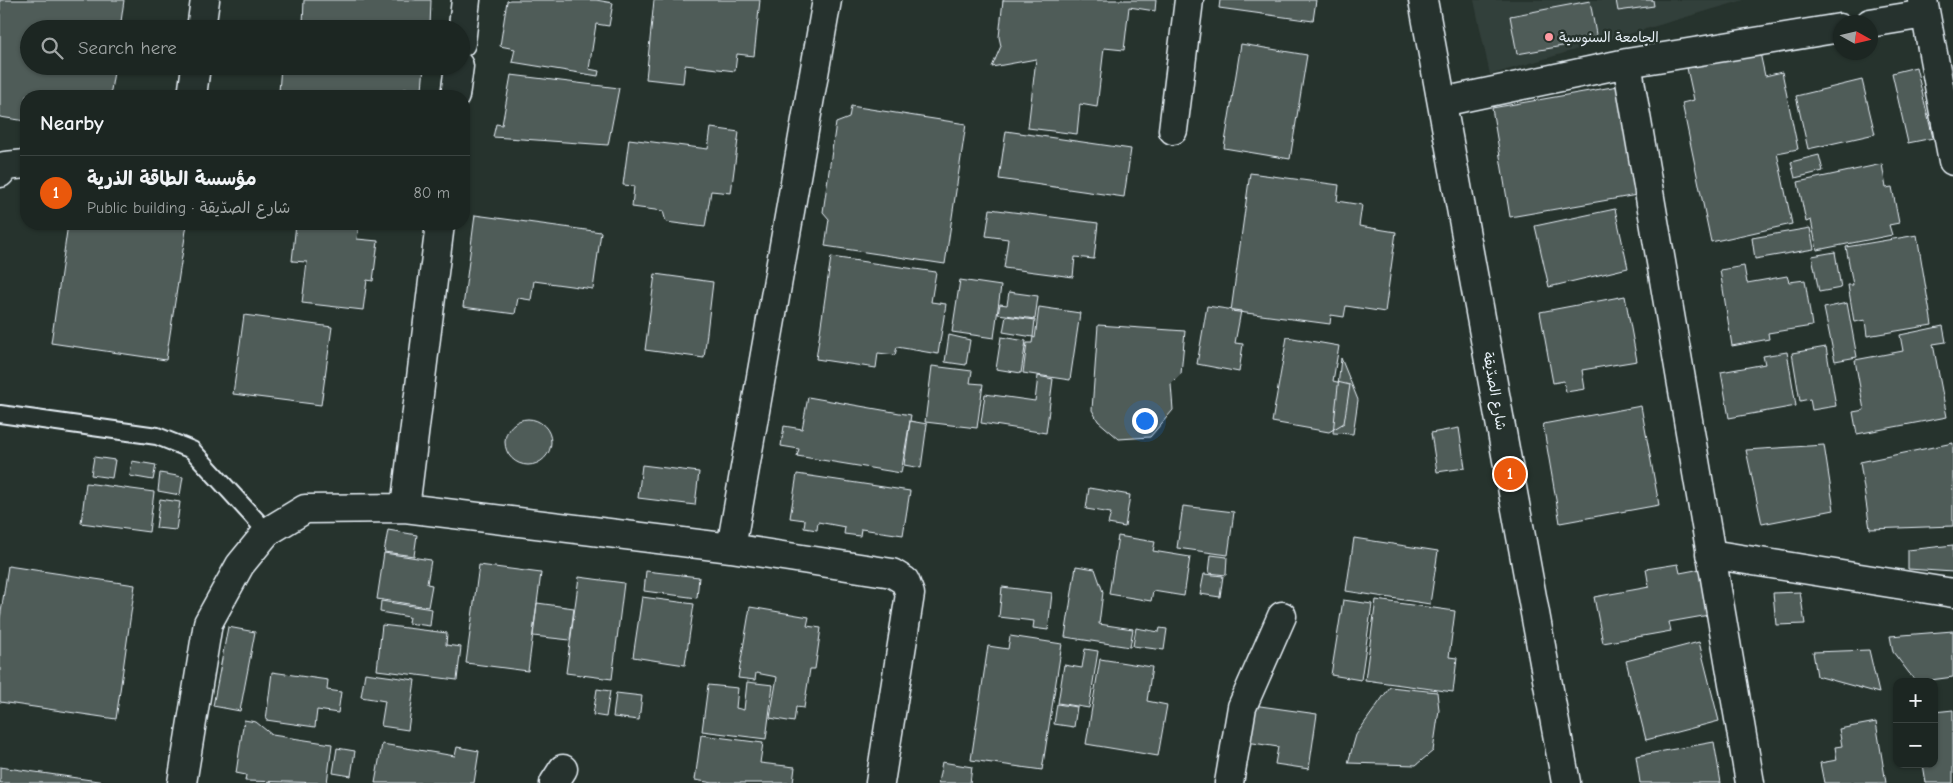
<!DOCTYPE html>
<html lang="en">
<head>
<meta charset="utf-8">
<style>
  :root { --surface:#1c2622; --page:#29322f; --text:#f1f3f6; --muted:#a0a5a5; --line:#3a4340; --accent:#ea580c }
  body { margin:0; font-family:"Comic Neue","Playpen Sans Arabic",sans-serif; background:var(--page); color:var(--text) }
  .controls { position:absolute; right:15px; bottom:15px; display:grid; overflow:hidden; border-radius:10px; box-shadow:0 1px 4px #0004 }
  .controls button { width:45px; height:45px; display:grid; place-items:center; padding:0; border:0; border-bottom:1px solid var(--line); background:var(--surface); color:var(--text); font:25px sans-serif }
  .compass { position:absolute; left:1833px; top:15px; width:45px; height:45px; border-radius:50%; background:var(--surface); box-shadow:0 1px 4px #0004; rotate:98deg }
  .you { position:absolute; left:1144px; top:420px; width:18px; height:18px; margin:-12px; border:4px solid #fff; border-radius:50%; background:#1a73e8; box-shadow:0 0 0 8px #1a73e833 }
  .badge { display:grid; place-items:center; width:32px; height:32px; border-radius:50%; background:var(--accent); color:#fff; font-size:16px; font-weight:700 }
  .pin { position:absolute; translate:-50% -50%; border:2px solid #fff; box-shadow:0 1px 5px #0006 }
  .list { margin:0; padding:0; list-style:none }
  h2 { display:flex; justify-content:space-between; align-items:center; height:65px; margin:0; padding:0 20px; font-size:21px }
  h2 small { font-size:16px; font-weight:400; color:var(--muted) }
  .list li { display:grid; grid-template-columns:32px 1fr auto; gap:15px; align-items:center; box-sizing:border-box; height:75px; padding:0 20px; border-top:1px solid var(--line) }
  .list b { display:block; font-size:19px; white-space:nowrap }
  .list p { margin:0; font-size:16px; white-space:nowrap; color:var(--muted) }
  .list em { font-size:16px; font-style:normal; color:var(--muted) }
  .icon { flex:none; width:28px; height:28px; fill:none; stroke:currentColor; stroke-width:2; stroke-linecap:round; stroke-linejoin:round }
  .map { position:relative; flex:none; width:1953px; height:783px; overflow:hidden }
  .search { position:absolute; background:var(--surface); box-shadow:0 1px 4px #0004; left:20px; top:20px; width:450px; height:55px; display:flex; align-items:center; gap:12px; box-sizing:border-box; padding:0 18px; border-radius:28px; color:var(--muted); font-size:19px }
  .panel { position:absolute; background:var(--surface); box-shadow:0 1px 4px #0004; left:20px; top:90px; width:450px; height:140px; border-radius:20px }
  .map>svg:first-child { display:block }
  .built { fill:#333f3a }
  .building { fill:#505c59; stroke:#e8f1f8 }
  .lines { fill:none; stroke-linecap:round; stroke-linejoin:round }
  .lane-casing { stroke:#e8f1f8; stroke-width:20 }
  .street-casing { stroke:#e8f1f8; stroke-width:31 }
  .lane { stroke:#26332d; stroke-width:16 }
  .street { stroke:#26332d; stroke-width:28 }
  .poi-dot { fill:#ff9aa2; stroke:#26332d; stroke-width:2 }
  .labels { text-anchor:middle; stroke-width:5; stroke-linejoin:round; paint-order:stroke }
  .poi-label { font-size:14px; fill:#e8f1f8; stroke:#26332d; text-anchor:start }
  .street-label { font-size:14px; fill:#e8f1f8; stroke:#26332d }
</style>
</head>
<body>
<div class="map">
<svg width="1953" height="783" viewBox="0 0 1953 783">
  <rect width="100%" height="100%" fill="#26332d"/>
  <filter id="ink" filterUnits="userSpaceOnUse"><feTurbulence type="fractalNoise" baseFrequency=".02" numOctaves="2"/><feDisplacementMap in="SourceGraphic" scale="10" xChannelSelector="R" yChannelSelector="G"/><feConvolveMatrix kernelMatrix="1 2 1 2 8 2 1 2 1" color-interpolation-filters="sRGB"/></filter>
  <g filter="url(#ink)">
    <!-- built -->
    <path class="built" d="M1474 0H1744L1490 75Z"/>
    <!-- building -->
    <path class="building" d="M0 0H124L120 29H29V66H115L110 96H26V121L0 117Z
      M304 0H431L430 27 303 25Z
      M510 0H596L613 3 609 26 596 24 589 69 599 71 598 76 512 62 515 49 500 46 507 1Z
      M654 0H760L754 56 737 54 735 71 685 65 683 83 646 79Z
      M1003 0H1156L1155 11 1129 7 1124 50 1104 48 1097 107 1080 104 1077 134 1028 128 1036 59 992 67 1001 46 999 37Z
      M1220 0H1316L1313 21 1219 8Z
      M1616 0H1653L1654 6 1618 11Z
      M1590 1 1597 40 1517 54 1510 16Z
      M1241 44 1307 55 1290 159 1224 148Z
      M1760 53 1765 76 1782 72 1798 149 1777 153 1792 224 1711 242 1682 103 1694 100 1687 68Z
      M281 66H424L422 90 404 89 403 96H305V94L279 92Z
      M1916 67 1933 138 1908 143 1892 73Z
      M511 75 619 88 608 145 493 137 496 124 502 125Z
      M1862 80 1875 134 1808 149 1796 96Z
      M1618 86 1637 195 1510 217 1492 108Z
      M851 106 966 124 945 264 825 246 829 219 823 212 836 123 849 118Z
      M711 128 739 132 731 193 711 191 705 227 666 222 663 211 632 207 634 186 623 185 629 139 708 149Z
      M1006 131 1131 149 1124 197 999 179Z
      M1819 155 1823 171 1795 178 1791 162Z
      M1882 164 1886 188 1892 187 1899 223 1889 225 1892 235 1817 250 1811 220 1806 222 1798 182Z
      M1250 173 1339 185 1337 201 1362 205 1359 226 1396 232 1385 312 1346 306 1344 317 1331 315 1330 324 1231 311Z
      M990 209 1098 223 1094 259 1075 257 1073 277 1004 268 1008 239 986 236Z
      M1615 209 1628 268 1549 287 1535 226Z
      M475 215 601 232 593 289 534 281 531 300 518 298 515 314 463 307Z
      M68 224H187L166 360 51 343Z
      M296 224H359L357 239 378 241 373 281 367 280 363 310 302 303 307 262 292 261Z
      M1810 228 1814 249 1755 259 1752 238Z
      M1917 235 1932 325 1867 336 1865 320 1854 322 1848 285H1853L1846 247Z
      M1835 252 1841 288 1819 292 1812 256Z
      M831 257 936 272 931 302 946 304 938 354 897 347 895 355 878 353 876 368 816 359Z
      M1744 266 1747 283 1787 276 1789 282 1805 280 1812 326 1768 333 1769 339 1732 346 1720 270Z
      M655 274 713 282 704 358 645 350Z
      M960 280 1001 286 994 338 952 332Z
      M1009 292 1038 296 1035 319 998 314 1000 304 1007 305Z
      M1625 296 1637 361 1582 370 1585 389 1566 392 1564 381 1553 383 1540 312Z
      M1847 303 1857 357 1835 361 1824 308Z
      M1207 306 1241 311 1235 343 1243 344 1239 372 1197 364Z
      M1039 307 1080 313 1070 380 1023 373 1027 343H1032L1033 337 1035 338Z
      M244 315 332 327 321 405 233 394Z
      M1006 316 1035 320 1033 337 1003 332Z
      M1098 325 1185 331 1181 374 1171 384 1173 410 1150 437 1119 439 1098 421 1092 410Z
      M1943 326 1946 342 1933 344 1947 417 1857 434 1853 412 1864 410 1855 360 1903 351 1900 335Z
      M949 335 970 340 966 365 945 362Z
      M1001 337 1026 341 1021 373 996 369Z
      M1287 337 1339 346 1333 381 1350 385 1344 423 1329 432 1272 422Z
      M1826 347 1836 406 1812 410 1810 399 1800 401 1792 353Z
      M1787 352 1796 406 1729 418 1721 372 1765 364 1763 356Z
      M1341 358 1358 400 1353 434 1333 433Z
      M932 366 972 371 970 383 983 384 977 428 925 422Z
      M1038 376 1053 379 1046 433 981 423 985 394 1035 401Z
      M808 397 911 415 901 473 797 456 799 449 781 446 784 426 802 429Z
      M1641 406 1659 505 1560 523 1543 424Z
      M505 442a23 23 0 1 1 46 0a23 23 0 1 1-46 0Z
      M910 421 927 424 921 468 904 465Z
      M1459 428 1465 468 1437 472 1431 433Z
      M1953 443V526L1870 529 1860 462Z
      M1824 445 1834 510 1762 524 1746 450Z
      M94 457 115 460 112 478 91 475Z
      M132 461 156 465 153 480 130 476Z
      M642 465 699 472 695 505 638 498Z
      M160 473 183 477 180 495 158 491Z
      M797 474 910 491 903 535 861 529 860 536 844 534 845 527 818 522 817 530 804 528 805 520 790 518Z
      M86 483 154 492 149 532 81 523Z
      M1089 488 1130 495 1125 527 1108 524 1111 513 1086 509Z
      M160 499 180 502 176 530 156 528Z
      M1183 506 1234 512 1228 555 1177 548Z
      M388 530 417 535 414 556 384 552Z
      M1118 536 1155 542 1153 551 1190 557 1184 596 1153 591 1151 601 1109 594Z
      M1354 538 1438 551 1430 604 1346 591Z
      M1953 545V572L1908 569V550Z
      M384 553 431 560 427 584 432 585 428 607 377 599Z
      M1211 555 1227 557 1226 575 1209 573Z
      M1678 564 1680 573 1701 569 1709 615 1669 622 1671 631 1603 643 1594 597 1649 587 1646 569Z
      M479 565 541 573 528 671 466 663Z
      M8 566 135 585 116 719 0 702V619Z
      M1076 566 1095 569 1103 592 1099 624 1133 629 1130 647 1065 637Z
      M646 571 699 577 697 598 644 591Z
      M1204 574 1223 576 1220 597 1200 594Z
      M579 577 624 583 612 679 566 673Z
      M1002 587 1052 593 1048 630 1033 628 1034 621 999 617Z
      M1800 592 1805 624 1776 625 1773 593Z
      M642 597 694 604 685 665 633 657Z
      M1343 600 1372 604 1361 680 1331 675Z
      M1376 600 1455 611 1449 657 1457 658 1453 692 1365 680Z
      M381 601 432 609 430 626 408 623 409 617 380 612Z
      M537 603 574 608 570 640 533 636Z
      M750 607 809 617 807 626 821 628 815 669H810L804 708 796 707 794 722 770 718 777 677 756 673 755 680 738 678Z
      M382 625 447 633 446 645 461 647 457 680 377 670Z
      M228 627 255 632 240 711 213 706Z
      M1136 628 1159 632 1160 628 1167 629 1164 650 1133 646Z
      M1953 631V677L1916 682 1893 652 1890 636Z
      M1010 636 1062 644 1042 770 971 760 988 646 1008 649Z
      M1699 642 1719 721 1646 740 1626 661Z
      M1085 649 1098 651 1089 708 1058 703 1064 665 1082 668Z
      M1869 650 1879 693 1817 676 1813 652Z
      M1100 659 1152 667 1147 701 1167 705 1158 756 1086 744Z
      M272 672 328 680 327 690 341 692 338 713 317 710 315 727 266 720Z
      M365 673 415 680 408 730 381 726 385 701 361 697Z
      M747 682 773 685 766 739 702 731 708 685 738 688 736 708 744 710Z
      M1390 687 1437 692 1439 710 1433 751 1416 765 1348 763 1356 735Z
      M597 689 610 691 606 717 593 715Z
      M616 693 642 696 639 720 613 717Z
      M1057 704 1077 707 1074 727 1054 724Z
      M1253 705 1317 714 1309 769 1275 764 1278 747 1247 742Z
      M1953 710V783H1926L1923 764H1934V712Z
      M244 720 256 722 272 735 332 744 327 783 245 781 246 775 236 773Z
      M1876 722 1886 783H1824L1820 763 1837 760 1835 747 1842 746 1839 729Z
      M701 735 763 743 760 763 795 767 793 783H713L695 780Z
      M1714 742 1721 783H1640L1636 756Z
      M382 744 455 756 457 747 479 751 474 783H375Z
      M337 748 355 751 351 776 333 773Z
      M942 762 972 767 970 783H938Z
      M0 767 105 782V783H0Z"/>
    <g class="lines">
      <defs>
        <path id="lane" d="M0 414 157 436 192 450 267 532"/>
        <path id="street" d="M827 0 731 548 892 573 905 581 910 594 880 783
          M1423 0 1566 783
          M1923 0 1953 161
          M1870 23 1925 14
          M201 29 205 0
          M461 43 466 0
          M1627 63 1750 783
          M192 96 196 66
          M455 96 459 66
          M1442 102 1627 63 1840 28
          M1173 130 1189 0
          M0 173 5 166 26 164
          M440 224 405 508 731 548
          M1710 554 1953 593
          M182 783 208 623 240 565 267 532 305 509 405 508
          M554 783 563 769
          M1229 783 1242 707 1282 616"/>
      </defs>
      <!-- lane casing -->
      <use href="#lane" class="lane-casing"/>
      <!-- street casing -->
      <use href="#street" class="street-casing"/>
      <!-- lane -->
      <use href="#lane" class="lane"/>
      <!-- street -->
      <use href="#street" class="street"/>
    </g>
  </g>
  <!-- markers -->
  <circle class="poi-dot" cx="1549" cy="37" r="5"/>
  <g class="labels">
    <!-- poi labels -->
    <g class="poi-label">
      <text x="1559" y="42">الجامعة السنوسية</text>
    </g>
    <!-- street labels -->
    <g class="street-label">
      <text transform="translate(1495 391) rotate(80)" y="5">شارع الصدّيقة</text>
    </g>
  </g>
</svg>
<div class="controls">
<button>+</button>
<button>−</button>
</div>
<svg class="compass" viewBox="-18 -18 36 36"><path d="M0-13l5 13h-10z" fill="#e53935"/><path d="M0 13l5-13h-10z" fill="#a0a5a5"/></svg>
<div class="you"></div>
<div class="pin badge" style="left:1510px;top:474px">1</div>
<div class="search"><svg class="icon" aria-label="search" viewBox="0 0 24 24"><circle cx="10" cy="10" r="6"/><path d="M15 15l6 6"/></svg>Search here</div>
<section class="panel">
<h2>Nearby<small></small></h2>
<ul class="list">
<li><span class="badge">1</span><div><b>مؤسسة الطاقة الذرية</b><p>Public building · شارع الصدّيقة</p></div><em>80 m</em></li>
</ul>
</section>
</div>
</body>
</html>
